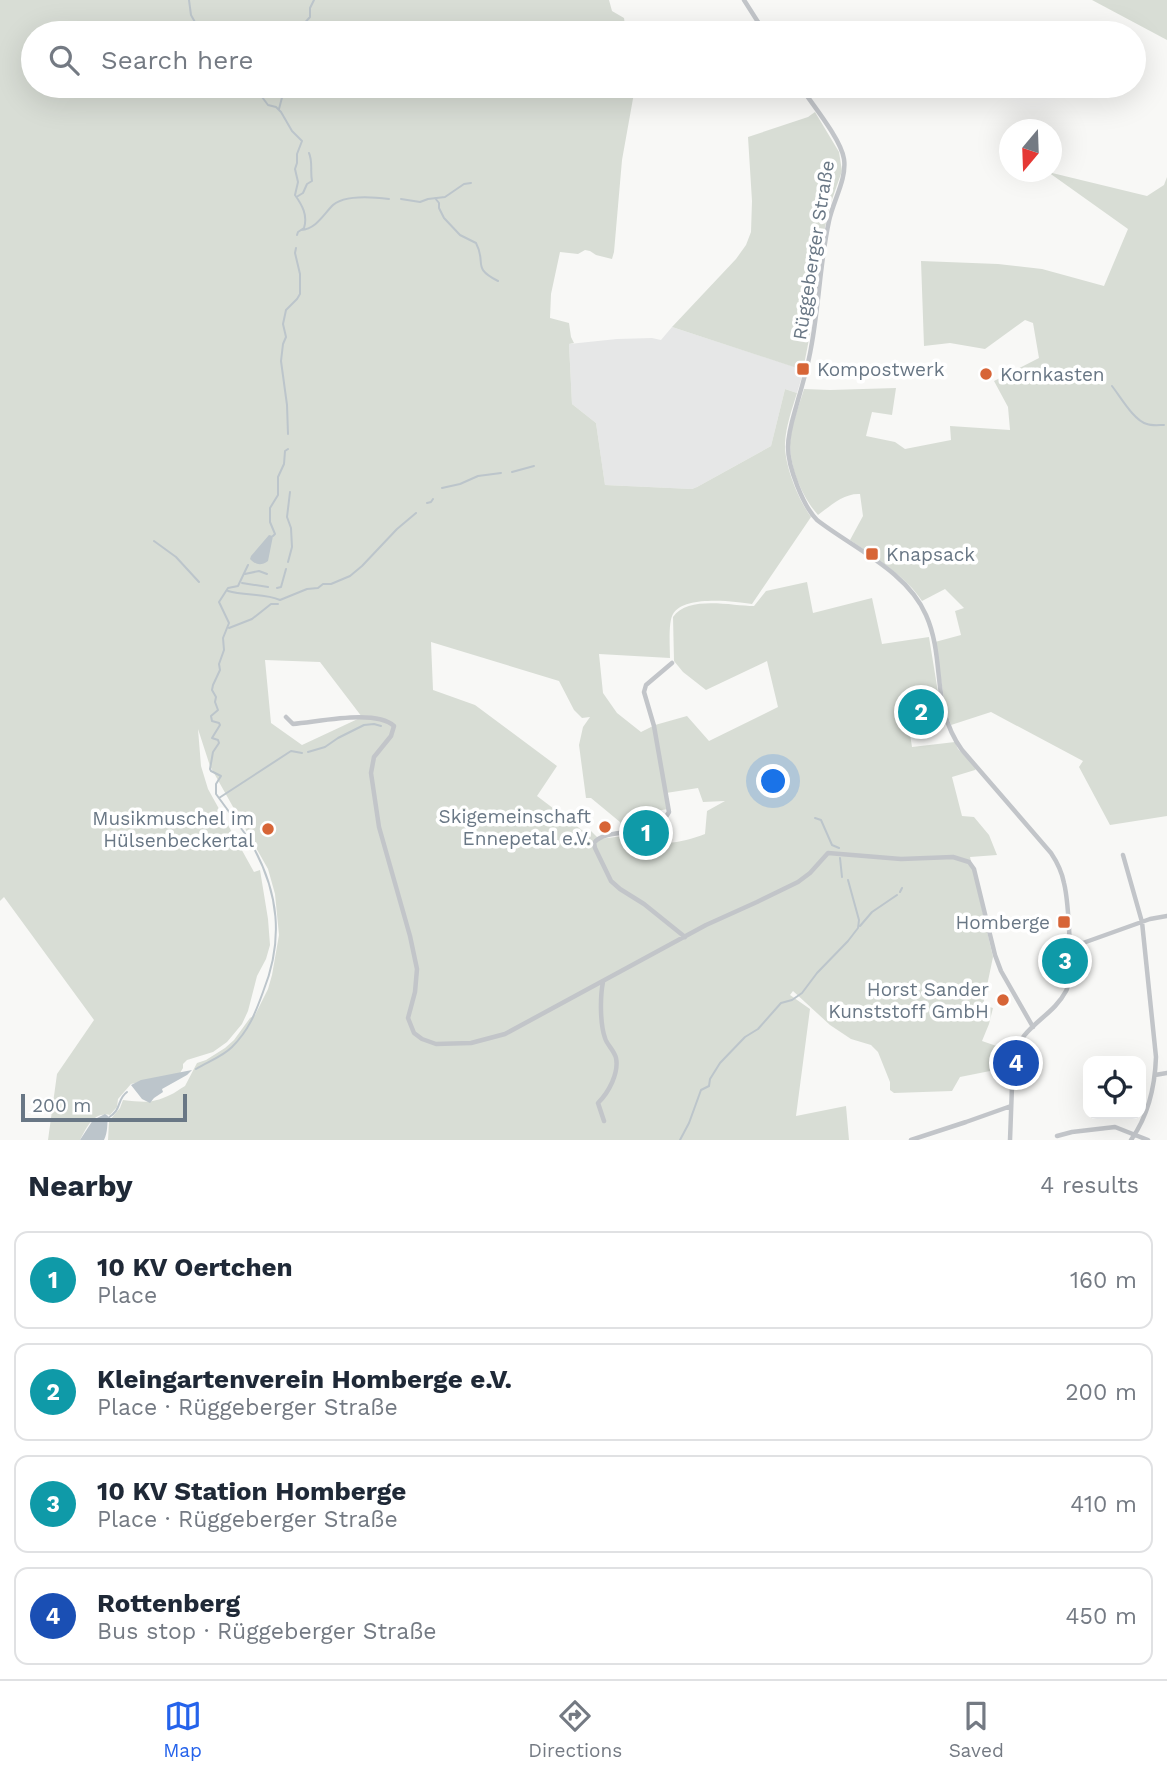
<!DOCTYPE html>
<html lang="en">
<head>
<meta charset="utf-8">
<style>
  :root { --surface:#fff; --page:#f6f6f7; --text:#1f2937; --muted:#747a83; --line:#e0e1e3; --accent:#2563eb }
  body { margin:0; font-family:"Work Sans",sans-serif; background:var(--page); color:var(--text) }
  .controls { position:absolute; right:21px; bottom:21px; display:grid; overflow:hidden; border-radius:14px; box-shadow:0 7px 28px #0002 }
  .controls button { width:63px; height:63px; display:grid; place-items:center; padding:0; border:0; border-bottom:2px solid var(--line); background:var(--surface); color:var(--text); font:35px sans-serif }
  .compass { position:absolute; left:999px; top:119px; width:63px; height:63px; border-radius:50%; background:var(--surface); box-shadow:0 7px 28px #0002; rotate:199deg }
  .scale { position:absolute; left:21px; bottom:18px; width:166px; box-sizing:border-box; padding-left:7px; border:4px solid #697785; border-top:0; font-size:19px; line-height:24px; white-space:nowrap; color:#697785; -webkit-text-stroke:5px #fff; paint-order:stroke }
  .you { position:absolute; left:774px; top:782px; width:24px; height:24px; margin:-18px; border:5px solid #fff; border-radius:50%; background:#1a73e8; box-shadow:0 0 0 10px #1a73e833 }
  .badge { display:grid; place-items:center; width:46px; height:46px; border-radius:50%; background:var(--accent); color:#fff; font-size:23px; font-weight:700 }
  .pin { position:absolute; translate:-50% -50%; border:4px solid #fff; box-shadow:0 2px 7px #0006 }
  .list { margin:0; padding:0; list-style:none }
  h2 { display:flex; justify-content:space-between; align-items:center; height:91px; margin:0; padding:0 28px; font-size:30px }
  h2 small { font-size:23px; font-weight:400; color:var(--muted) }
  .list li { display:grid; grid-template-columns:46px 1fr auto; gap:21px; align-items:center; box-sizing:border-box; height:98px; margin:0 14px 14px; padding:0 14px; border:2px solid var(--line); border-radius:14px }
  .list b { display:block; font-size:26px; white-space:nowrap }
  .list p { margin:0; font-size:23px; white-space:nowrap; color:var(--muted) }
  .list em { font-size:23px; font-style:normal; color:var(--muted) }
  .icon { flex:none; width:38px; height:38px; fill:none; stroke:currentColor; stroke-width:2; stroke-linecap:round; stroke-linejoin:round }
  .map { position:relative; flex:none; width:1167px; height:1140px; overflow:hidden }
  .search { position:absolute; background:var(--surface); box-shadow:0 7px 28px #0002; left:21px; right:21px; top:21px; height:77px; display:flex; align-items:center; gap:18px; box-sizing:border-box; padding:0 24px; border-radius:38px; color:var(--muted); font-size:26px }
  .sheet { height:539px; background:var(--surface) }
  nav { display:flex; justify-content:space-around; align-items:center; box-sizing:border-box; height:98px; border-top:2px solid var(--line); background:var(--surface); font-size:19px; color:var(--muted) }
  nav a { display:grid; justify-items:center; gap:4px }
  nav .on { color:var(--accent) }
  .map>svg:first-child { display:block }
  .built { fill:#e6e7e7 }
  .green { fill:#d8ddd5; fill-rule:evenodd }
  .water { fill:#bcc5cb }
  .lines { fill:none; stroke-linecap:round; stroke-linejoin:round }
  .stream { stroke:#bcc5cb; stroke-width:2 }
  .minor { stroke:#c2c5c9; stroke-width:4.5 }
  .poi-dot { fill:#d76537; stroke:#fff; stroke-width:2.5 }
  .labels { text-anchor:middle; stroke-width:7; stroke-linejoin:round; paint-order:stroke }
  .street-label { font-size:19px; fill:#697785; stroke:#fff }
  .poi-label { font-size:19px; fill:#697785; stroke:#fff; text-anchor:end }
</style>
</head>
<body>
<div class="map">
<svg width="1167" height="1140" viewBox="0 0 1167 1140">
  <rect width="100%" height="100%" fill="#f8f8f6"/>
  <!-- built -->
  <path class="built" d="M672 327 804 370 797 393 785 389 771 446 697 487 692 489 605 485 596 423 572 404 569 344 617 339 652 338 661 340Z"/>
  <!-- green -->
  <path class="green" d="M0 0H609L612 11 624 18 626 33H33V86H633L634 93 622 160 614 252 612 259 596 255 590 251 585 250 578 254 560 252 551 294 550 318 569 323 571 337 574 343 569 344 572 404 596 423 605 485 692 489 697 487 771 446 785 389 797 393C792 409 786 426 785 443 784 464 798 499 811 517L752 604C734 601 684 595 673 614 668 622 670 648 670 658L599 654 603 693 617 713 641 732 653 726 668 809 638 814 640 833C659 849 683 842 705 834L707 811 725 801 703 802 698 788 666 793 655 725 687 716 709 741 778 707 767 661 706 690 683 672 674 661 673 617C688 595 732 606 754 606L766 591 807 582 813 613 872 598 882 644 929 637 942 717 908 721 912 747 955 742 958 749 977 768 975 770 952 777 962 816 974 817 989 835 997 855 970 857 993 957 983 1005 993 1008 989 1024 982 1041 1008 1050 1005 1068 960 1077 952 1091 894 1093 890 1090V1082L878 1052 871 1045 851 1039 830 1025 793 991 790 995 810 1009 796 1116 846 1106 849 1140H108L109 1121 120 1108 123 1100C143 1102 151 1104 170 1095 175 1093 179 1089 185 1086L197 1063 206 1060 225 1048 234 1040 250 1018 255 1015 268 989 272 975 279 935 275 894 268 869 210 766 198 729 201 766 208 789 254 872 260 870 268 919 270 945 266 959 257 976 248 1011 242 1024 227 1042 213 1052 187 1060 183 1064V1068L180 1073 131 1084 118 1099 117 1107 110 1115C93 1112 87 1127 80 1140H48L57 1074 94 1020 4 897 0 901ZM431 642 559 681 574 710 582 718 590 717 583 727 579 745 586 798H591L620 822 624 836 599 839 591 831V837L537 796 557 766 475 705 433 690ZM265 660 320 662 362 717 302 745 271 723Z
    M1092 0H1167V40Z
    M815 112 839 152 842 171 829 208 824 232 810 334 803 370 672 327 736 259 746 245 751 232 752 201 748 137 808 117Z
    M1048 172 1147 196 1164 185 1167 177V816L1110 825 1079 767 1083 761 991 712 951 725 946 711 935 642 961 635 955 611 964 608 945 589 922 601C908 578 872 555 850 540L863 516 860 494C844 493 830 506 818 515 802 497 790 468 790 443 791 425 799 406 804 389L830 390 896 388 892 415 872 412 866 436 895 442 905 449 951 440 950 426 1010 430 1008 407 994 381 1039 358 1033 323 1025 320 985 349 950 343 924 346 921 261 998 264 1042 269 1104 286 1128 229Z"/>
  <!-- water -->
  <path class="water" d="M269 535 273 536 268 561C261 566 256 565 250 559L251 556Z
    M192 1070 187 1075 162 1089 163 1092 154 1098 150 1103 142 1099 131 1085 141 1080Z
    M105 1114 108 1116C107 1124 108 1132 104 1140H80L93 1120Z"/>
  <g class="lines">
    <!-- stream -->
    <path class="stream" d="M189 0 191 15 201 33
      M299 33 302 26 310 17V8L314 0
      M247 86 259 93 268 105 276 107 281 112 292 131 302 141 297 154V163L295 169 298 182 295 195C302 205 308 215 304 228L298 232 297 235
      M279 109 285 86
      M298 196 303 193 307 184 312 181C310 171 313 162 309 153
      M435 198 439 203V208L444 218 460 235 476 243C487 264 471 267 498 281
      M401 199 420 202 428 199 445 197 464 184 471 183
      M301 230C315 229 322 217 331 207 342 194 373 197 389 199
      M1112 386C1120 396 1134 421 1147 424 1152 426 1159 425 1164 425
      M288 434 287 405 281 361 283 344 286 337 283 324 286 310 297 299 300 294V274L295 253 296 248
      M512 472 534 466
      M442 488 460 484 478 476 501 473
      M427 503 431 502 433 499
      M273 536 275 534 270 522V508L278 495V477L284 464 285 451 288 449
      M154 541 176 557 199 582
      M288 562 292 547 291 528 287 517 290 492
      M245 574 259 571 267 574
      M242 583 268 587
      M277 588 281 587 286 569
      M228 591C244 596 265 593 280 600L307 589 318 588 323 584H331L350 576 362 566 397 529 416 513
      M229 628 252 619 271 604H278
      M308 752 325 747 338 738 364 725 374 724 381 726
      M219 798 291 751 302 753
      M815 818 821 820 832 845 839 848
      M246 835 216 794V784L221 776 211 771 210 769 213 752 219 743 218 740 212 738 220 725 219 723 212 721 211 716 218 710 215 702 216 697 212 690 213 685 220 670 219 664 224 650 223 638 229 623 219 602 228 588 238 586 248 565
      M840 858 842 877
      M900 892 902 888
      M860 926 872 912 897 895
      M196 1069C207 1062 222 1057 232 1047 249 1030 255 1014 263 992 284 940 279 892 251 843
      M108 1118C123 1109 116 1100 127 1092
      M680 1140 689 1123 701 1090 709 1086 710 1079 720 1063 745 1037 758 1029 781 1003 792 1000 802 993 817 973 848 941 858 928 859 920 848 880"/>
    <!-- minor -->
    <path class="minor" d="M744 0 765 33
      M800 86C812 104 841 139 844 159 847 179 833 201 829 221 820 262 819 306 811 348 808 366 803 383 798 400 794 415 788 431 788 447 788 467 803 506 817 520 853 548 907 571 926 615 946 660 930 706 962 750L1051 853C1057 862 1062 872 1064 883 1068 899 1074 978 1066 991 1052 1018 1020 1026 1013 1059L1010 1140
      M672 663 646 685 644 692 654 726 669 812C666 817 663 822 658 825 641 835 604 829 594 843L595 848 611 881 620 889 644 904 685 937
      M286 717 293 724C319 722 375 709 394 726L391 736 374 757 371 773 379 827 410 936 417 969 415 992 408 1018 414 1033 422 1039 436 1044 471 1043 505 1034 706 925 757 902 798 882 810 873 828 853 901 859 953 857 969 862 974 869 995 955 1001 971 1033 1027
      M1123 855 1142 922 1156 1057C1155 1086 1148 1116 1131 1140
      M1069 948 1150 919 1167 916
      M603 982C600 997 600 1024 605 1038 607 1045 614 1050 616 1058 619 1073 609 1092 598 1103L604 1121
      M1155 1075 1167 1073
      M1057 1136 1072 1132 1115 1127 1148 1140
      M911 1140 966 1122 1011 1106"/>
  </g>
  <!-- markers -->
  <g class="poi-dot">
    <rect x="796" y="362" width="14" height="14" rx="3.5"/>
    <circle cx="986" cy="374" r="7"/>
    <rect x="865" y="547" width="14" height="14" rx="3.5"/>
    <circle cx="605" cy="827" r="7"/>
    <circle cx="268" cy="829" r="7"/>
    <rect x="1057" y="915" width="14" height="14" rx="3.5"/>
    <circle cx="1003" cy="1000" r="7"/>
  </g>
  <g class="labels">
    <!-- street labels -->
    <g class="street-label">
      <text transform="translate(813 250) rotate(-81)" y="7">Rüggeberger Straße</text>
    </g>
    <!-- poi labels -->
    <g class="poi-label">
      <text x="817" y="376" text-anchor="start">Kompostwerk</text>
      <text x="1000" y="381" text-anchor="start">Kornkasten</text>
      <text x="886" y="561" text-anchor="start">Knapsack</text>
      <text x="591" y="823">Skigemeinschaft<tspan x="591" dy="22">Ennepetal e.V.</tspan></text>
      <text x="254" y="825">Musikmuschel im<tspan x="254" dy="22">Hülsenbeckertal</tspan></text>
      <text x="1050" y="929">Homberge</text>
      <text x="989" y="996">Horst Sander<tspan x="989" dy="22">Kunststoff GmbH</tspan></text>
    </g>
  </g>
</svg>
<div class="controls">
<button><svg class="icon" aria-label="locate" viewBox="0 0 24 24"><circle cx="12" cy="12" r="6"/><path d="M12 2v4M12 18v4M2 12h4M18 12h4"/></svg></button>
</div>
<svg class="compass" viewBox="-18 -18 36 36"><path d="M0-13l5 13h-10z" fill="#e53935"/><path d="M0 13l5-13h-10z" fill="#747a83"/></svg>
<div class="scale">200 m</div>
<div class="you"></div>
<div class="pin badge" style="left:646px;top:833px;background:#0f9aa8">1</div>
<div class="pin badge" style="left:921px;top:712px;background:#0f9aa8">2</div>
<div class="pin badge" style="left:1065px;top:961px;background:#0f9aa8">3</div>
<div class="pin badge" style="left:1016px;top:1063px;background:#1a4fb4">4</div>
<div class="search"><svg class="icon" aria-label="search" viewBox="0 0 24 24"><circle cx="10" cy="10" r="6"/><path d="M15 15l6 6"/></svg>Search here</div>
</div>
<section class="sheet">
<h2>Nearby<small>4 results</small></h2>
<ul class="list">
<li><span class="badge" style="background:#0f9aa8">1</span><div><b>10 KV Oertchen</b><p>Place</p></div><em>160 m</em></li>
<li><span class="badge" style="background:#0f9aa8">2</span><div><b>Kleingartenverein Homberge e.V.</b><p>Place · Rüggeberger Straße</p></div><em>200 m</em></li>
<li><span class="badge" style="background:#0f9aa8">3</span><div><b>10 KV Station Homberge</b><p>Place · Rüggeberger Straße</p></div><em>410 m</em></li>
<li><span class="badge" style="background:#1a4fb4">4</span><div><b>Rottenberg</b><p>Bus stop · Rüggeberger Straße</p></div><em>450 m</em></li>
</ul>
</section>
<nav>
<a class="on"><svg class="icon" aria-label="map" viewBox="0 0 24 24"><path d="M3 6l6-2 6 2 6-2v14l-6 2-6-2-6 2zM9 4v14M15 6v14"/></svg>Map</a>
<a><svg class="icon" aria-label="directions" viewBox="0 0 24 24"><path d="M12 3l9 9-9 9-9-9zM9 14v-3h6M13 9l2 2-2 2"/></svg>Directions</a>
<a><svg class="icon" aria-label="saved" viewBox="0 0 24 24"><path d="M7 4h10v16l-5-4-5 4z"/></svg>Saved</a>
</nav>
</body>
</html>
